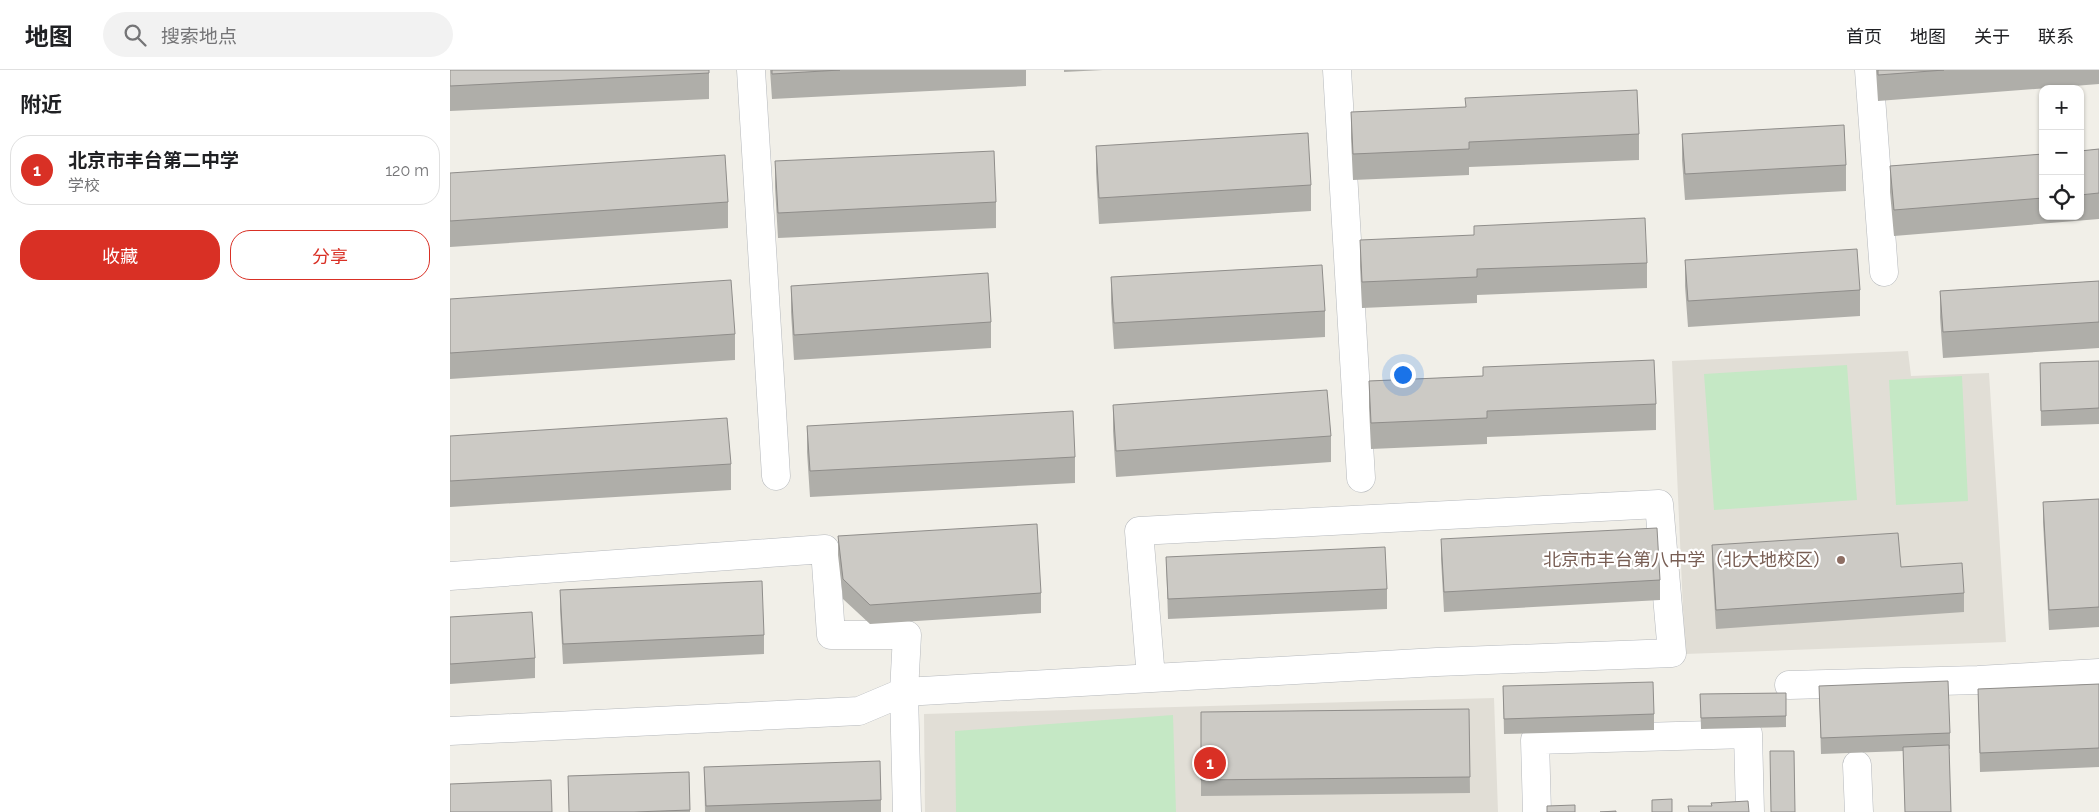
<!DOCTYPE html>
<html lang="zh">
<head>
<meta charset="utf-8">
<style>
  :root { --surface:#fff; --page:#f2f2f2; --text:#202124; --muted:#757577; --line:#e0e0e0; --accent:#d93025 }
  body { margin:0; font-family:Raleway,"Noto Sans SC",sans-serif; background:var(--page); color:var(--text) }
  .controls { position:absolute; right:15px; top:15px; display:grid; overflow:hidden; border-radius:10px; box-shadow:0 1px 4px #0004 }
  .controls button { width:45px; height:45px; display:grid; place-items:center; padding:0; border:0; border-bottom:1px solid var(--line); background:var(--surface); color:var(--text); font:25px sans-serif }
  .you { position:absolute; left:952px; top:304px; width:18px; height:18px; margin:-12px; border:4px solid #fff; border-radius:50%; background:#1a73e8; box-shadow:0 0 0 8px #1a73e833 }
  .badge { display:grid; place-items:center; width:32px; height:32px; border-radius:50%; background:var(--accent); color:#fff; font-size:16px; font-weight:700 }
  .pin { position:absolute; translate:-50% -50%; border:2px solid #fff; box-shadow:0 1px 5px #0006 }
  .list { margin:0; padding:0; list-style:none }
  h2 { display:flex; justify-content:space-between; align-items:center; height:65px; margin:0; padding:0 20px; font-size:21px }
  h2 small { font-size:16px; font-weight:400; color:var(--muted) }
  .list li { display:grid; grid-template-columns:32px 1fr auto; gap:15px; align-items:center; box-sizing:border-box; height:70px; margin:0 10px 10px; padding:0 10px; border:1px solid var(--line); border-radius:20px }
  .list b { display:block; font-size:19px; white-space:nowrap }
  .list p { margin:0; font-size:16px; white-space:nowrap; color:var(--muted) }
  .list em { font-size:16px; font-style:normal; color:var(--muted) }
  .actions { display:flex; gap:10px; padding:15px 20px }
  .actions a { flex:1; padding:11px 0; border:1px solid var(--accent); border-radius:20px; text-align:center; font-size:18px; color:var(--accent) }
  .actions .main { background:var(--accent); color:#fff }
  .icon { flex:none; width:28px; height:28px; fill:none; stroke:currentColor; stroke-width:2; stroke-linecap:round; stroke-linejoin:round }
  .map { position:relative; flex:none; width:1649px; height:742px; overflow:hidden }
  header { display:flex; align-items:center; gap:30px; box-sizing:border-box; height:70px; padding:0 25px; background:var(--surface); border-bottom:1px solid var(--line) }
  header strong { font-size:24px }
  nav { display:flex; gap:28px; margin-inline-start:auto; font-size:18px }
  .search { width:350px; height:45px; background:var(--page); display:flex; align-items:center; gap:12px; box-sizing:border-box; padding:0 18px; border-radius:28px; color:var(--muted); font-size:19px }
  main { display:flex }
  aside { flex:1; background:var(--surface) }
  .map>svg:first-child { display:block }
  .education { fill:#e1ded6 }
  .grass { fill:#c5e8c5 }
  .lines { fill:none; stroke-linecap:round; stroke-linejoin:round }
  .minor-casing { stroke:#b5b8bc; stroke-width:29 }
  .minor { stroke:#fff; stroke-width:28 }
  .wall { fill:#afaea9 }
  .building { fill:#cccac5; stroke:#8f8d8a }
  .education-dot { fill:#8d6e63; stroke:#fff; stroke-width:2 }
  .labels { text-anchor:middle; stroke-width:4.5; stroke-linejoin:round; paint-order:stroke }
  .education-label { font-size:18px; fill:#785e54; stroke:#fff; text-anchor:end }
</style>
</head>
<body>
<header>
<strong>地图</strong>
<div class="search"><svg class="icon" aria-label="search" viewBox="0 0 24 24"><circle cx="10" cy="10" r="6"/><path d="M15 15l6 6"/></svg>搜索地点</div>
<nav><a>首页</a><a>地图</a><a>关于</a><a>联系</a></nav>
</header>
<main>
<aside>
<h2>附近<small></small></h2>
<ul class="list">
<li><span class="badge">1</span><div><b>北京市丰台第二中学</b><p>学校</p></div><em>120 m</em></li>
</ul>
<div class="actions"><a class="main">收藏</a><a>分享</a></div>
</aside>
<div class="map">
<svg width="1649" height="742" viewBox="0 0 1649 742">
  <rect width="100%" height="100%" fill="#f1efe8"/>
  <!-- education -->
  <path class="education" d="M1458 281 1461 306 1539 303 1556 572 1235 584 1222 291Z
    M1044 628 1048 742H475L474 644Z"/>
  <!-- grass -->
  <path class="grass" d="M1397 295 1407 430 1264 440 1254 304Z
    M1512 306 1518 431 1446 435 1439 310Z
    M723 645 726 742H506L505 661Z"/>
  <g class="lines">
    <defs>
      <path id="minor" d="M301 0 326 406
        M887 0 911 408
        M1419 0 1434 202
        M0 506 375 479 381 565H457L454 622 987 592 1222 583 1209 434 689 461 701 608
        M1339 615 1528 610 1649 603
        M0 661 409 641 454 622 457 742
        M1407 695 1409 742
        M1087 742 1085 670 1298 664 1300 742"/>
    </defs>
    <!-- minor casing -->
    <use href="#minor" class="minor-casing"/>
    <!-- minor -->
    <use href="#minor" class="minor"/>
  </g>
  <!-- wall -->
  <path class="wall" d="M0 0H259V29L0 41Z
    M320 0H576V16L322 29Z
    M614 0H653L614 2Z
    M1426 0H1649V14L1428 31Z
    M901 42 1189 64V90L1019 97V105L903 110 901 68Z
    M1232 64 1396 95V121L1235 130 1232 90Z
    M646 76 861 115V141L649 154 646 102Z
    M1649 79V149L1444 166 1440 122V96L1593 84V146H1630V81Z
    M325 91 546 132V158L328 168 325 117Z
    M0 103 278 132V158L0 177Z
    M910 170 1197 193V218L1027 225V233L912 238 910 196Z
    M1235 190 1410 220V246L1238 257 1235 216Z
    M661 207 875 241V267L664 279 661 233Z
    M1649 211V278L1493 288 1490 247V221Z
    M341 216 541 252V278L344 290 341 242Z
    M0 229 285 264V290L0 309Z
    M1649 291V354L1591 356 1590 293Z
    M1033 297 1206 334V360L1037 367V374L921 379 919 337V311L1033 306Z
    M663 335 881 366V392L666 407 663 361Z
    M357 356 625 387V413L360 427 357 382Z
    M0 366 281 394V420L0 437Z
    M1649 429V557L1599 560 1593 452V432Z
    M388 466 591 523V543L420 554 393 529 388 485Z
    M991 469 1210 510V530L994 542 991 489Z
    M1262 475 1451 497 1514 523V542L1266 559 1262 495Z
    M716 487 937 519V539L718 549Z
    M110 520 314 565V584L113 594 110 540Z
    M0 547 85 588V608L0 614Z
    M1649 614V697L1530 702 1528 619Z
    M1053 616 1204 644V660L1054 664Z
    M1369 616 1500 663V679H1499L1501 742H1455L1453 681 1371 684Z
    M1336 623V657L1251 659 1250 624Z
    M1019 639 1020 723 751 726V642Z
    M254 697 431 730V742H255Z
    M239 702 240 742H119L118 706Z"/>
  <!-- building -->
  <path class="building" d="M0 0H259V3L0 16Z
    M322 0H390L322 4Z
    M1428 0H1494L1428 5Z
    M1187 20 1189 64 1019 72V79L903 84 901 42 1016 37 1015 28Z
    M1394 55 1396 95 1235 104 1232 64Z
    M858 63 861 115 649 128 646 76Z
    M1649 79V123L1630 125V81Z
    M544 81 546 132 328 143 325 91Z
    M1593 84V128L1444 140 1440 96Z
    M275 85 278 132 0 151V103Z
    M1195 148 1197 193 1027 199V207L912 212 910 170 1024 165V156Z
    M1407 179 1410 220 1238 231 1235 190Z
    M872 195 875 241 664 253 661 207Z
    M538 203 541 252 344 265 341 216Z
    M281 210 285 264 0 283V229Z
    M1649 211V252L1493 262 1490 221Z
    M1204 290 1206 334 1037 341V348L921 353 919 311 1033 306V297Z
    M1649 291V338L1591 341 1590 293Z
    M877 320 881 366 666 381 663 335Z
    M623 341 625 387 360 401 357 356Z
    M277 348 281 394 0 411V366Z
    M1649 429V537L1599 540 1593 432Z
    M587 454 591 523 420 535 393 509 388 466Z
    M1207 458 1210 510 994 522 991 469Z
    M1448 463 1451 497 1512 493 1514 523 1266 540 1262 475Z
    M935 477 937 519 718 529 716 487Z
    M312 511 314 565 113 574 110 520Z
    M82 542 85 588 0 594V547Z
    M1498 611 1500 663 1371 668 1369 616Z
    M1203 612 1204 644 1054 649 1053 616Z
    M1649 614V678L1530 683 1528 619Z
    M1336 623V646L1251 648 1250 624Z
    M1019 639 1020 707 751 710V642Z
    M1499 675 1501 742H1455L1453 677Z
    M1320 681H1344L1345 742H1321Z
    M430 691 431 730 256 736 254 697Z
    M239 702 240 740 184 742H119L118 706Z
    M101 710 102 742H0V714Z
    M1222 729V742H1202V730Z
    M1298 731 1299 742H1239L1238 736H1262L1261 733Z
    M1125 735V742H1097V736Z
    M1166 741V742H1150Z"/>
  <!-- markers -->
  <circle class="education-dot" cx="1391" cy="490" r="5"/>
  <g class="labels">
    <!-- education labels -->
    <g class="education-label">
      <text x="1381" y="496">北京市丰台第八中学（北大地校区）</text>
    </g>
  </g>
</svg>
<div class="controls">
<button>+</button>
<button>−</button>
<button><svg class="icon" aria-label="locate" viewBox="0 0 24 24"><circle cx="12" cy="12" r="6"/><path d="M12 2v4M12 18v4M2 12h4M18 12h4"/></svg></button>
</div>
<div class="you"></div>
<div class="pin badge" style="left:760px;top:693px">1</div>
</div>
</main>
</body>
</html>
